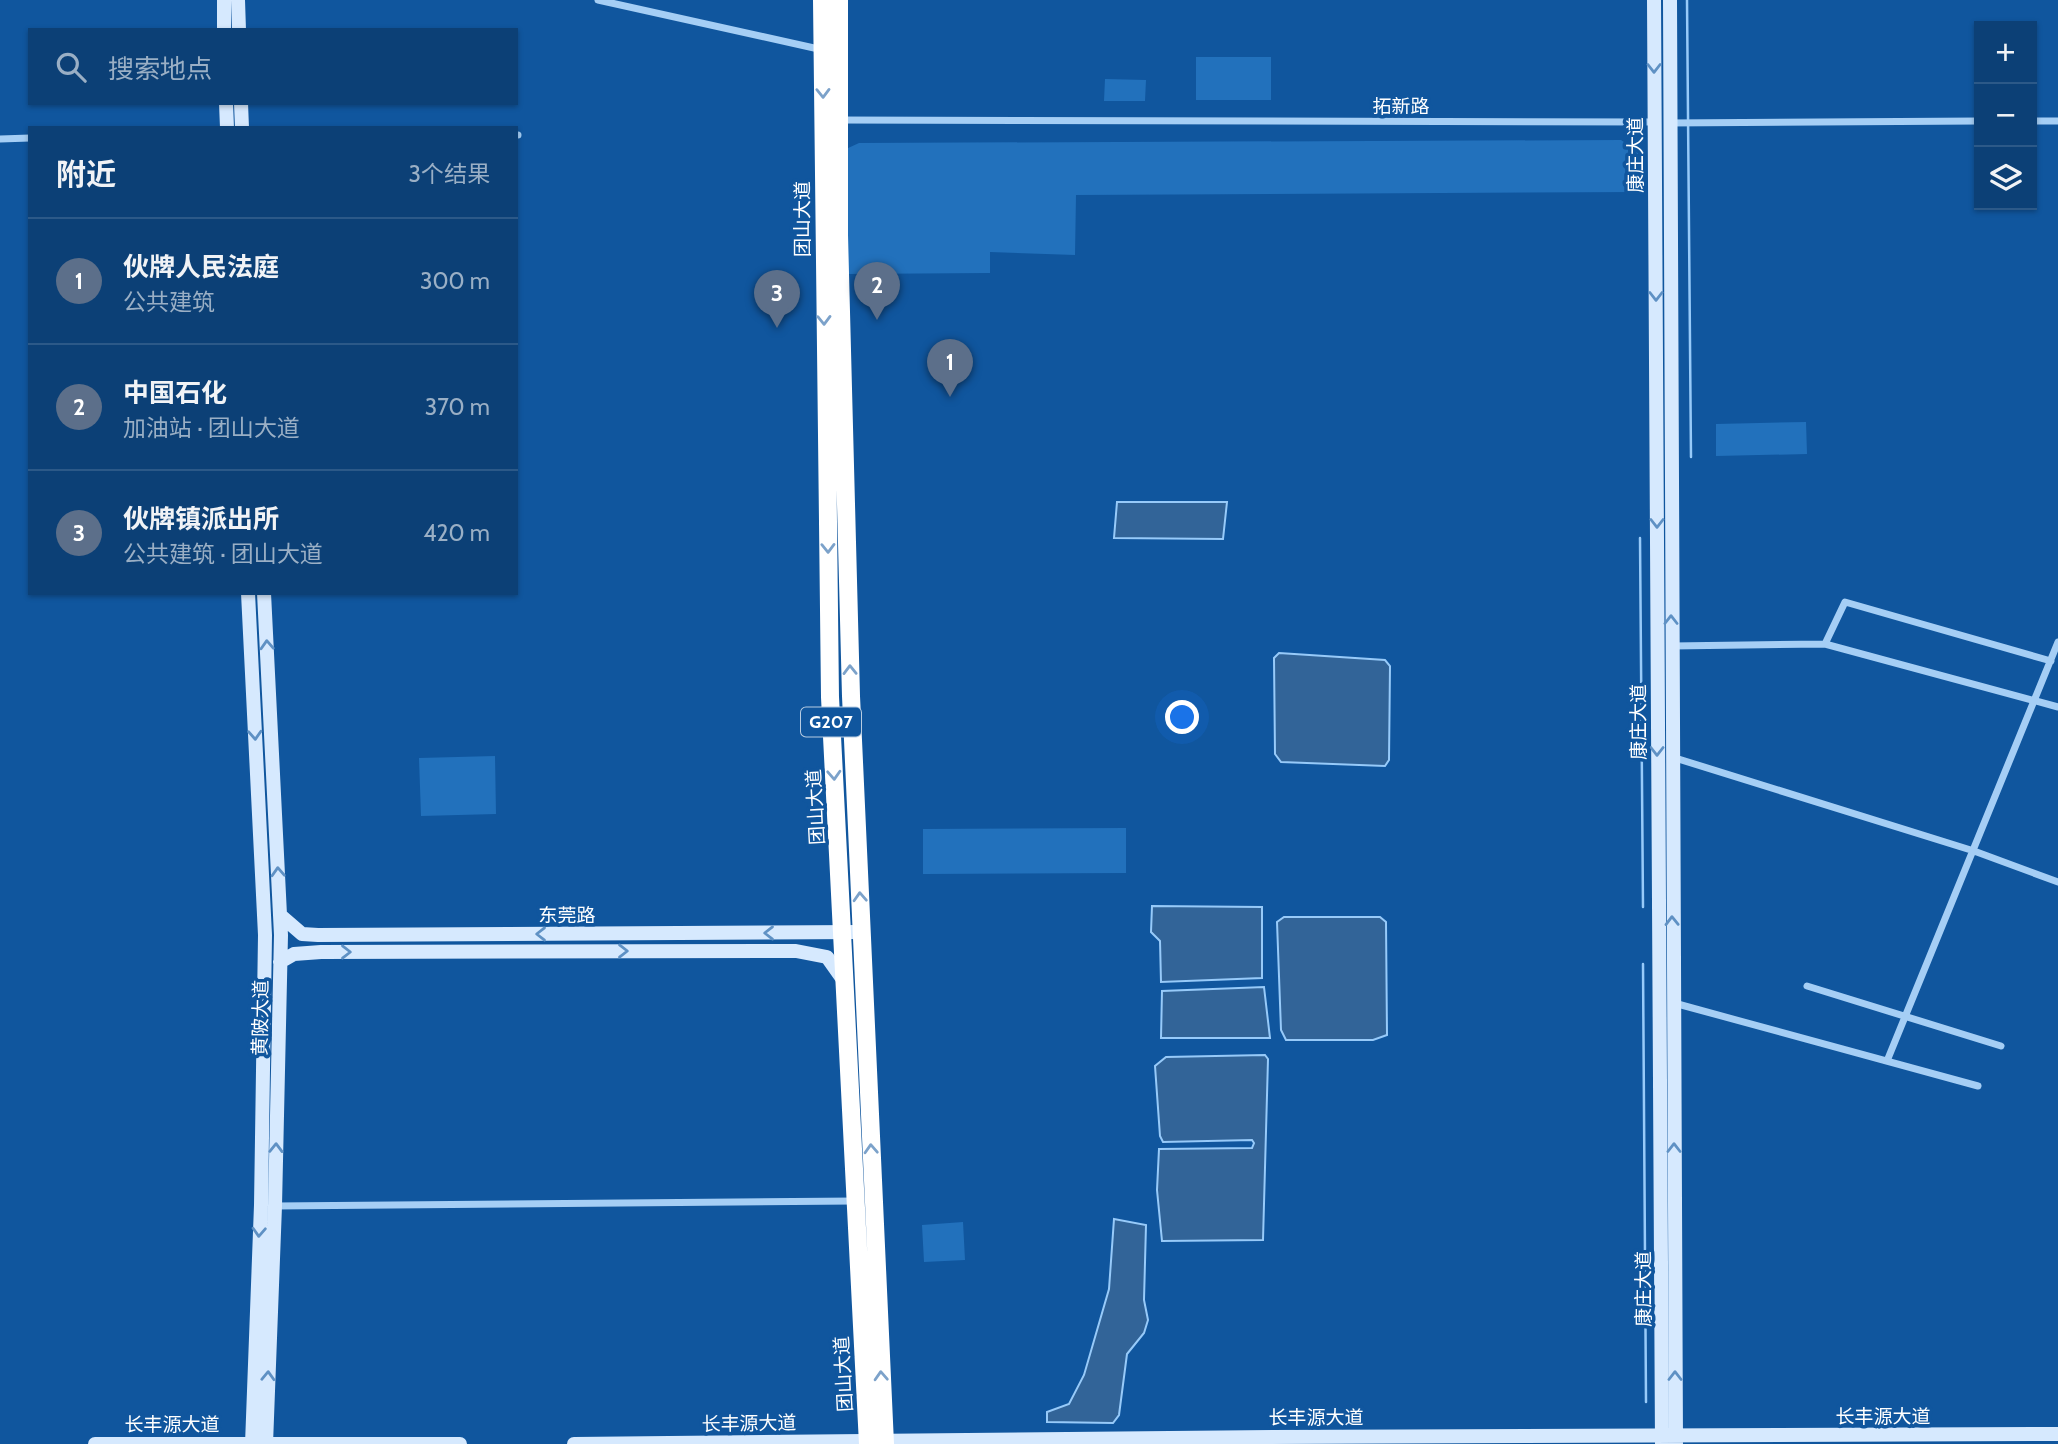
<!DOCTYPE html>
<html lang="zh">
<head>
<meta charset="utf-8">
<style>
  :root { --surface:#0c4076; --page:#15477b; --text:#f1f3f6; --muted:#9aafc5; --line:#2c5988; --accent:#8c9099 }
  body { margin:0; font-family:Cabin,"Noto Sans SC",sans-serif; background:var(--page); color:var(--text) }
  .controls { position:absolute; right:21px; top:21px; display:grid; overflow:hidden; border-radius:0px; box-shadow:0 2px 5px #0004 }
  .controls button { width:63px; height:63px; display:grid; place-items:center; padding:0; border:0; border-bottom:2px solid var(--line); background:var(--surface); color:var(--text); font:35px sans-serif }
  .you { position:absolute; left:1183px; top:718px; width:24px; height:24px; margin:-18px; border:5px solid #fff; border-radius:50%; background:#1a73e8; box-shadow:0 0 0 10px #1a73e833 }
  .badge { display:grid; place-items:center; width:46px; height:46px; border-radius:50%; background:var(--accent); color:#fff; font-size:23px; font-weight:700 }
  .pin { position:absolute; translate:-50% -58px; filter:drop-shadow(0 2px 4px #0008) }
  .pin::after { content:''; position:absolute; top:37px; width:24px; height:21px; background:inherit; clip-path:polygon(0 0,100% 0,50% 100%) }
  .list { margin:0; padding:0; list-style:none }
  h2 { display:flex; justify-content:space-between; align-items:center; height:91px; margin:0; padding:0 28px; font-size:30px }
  h2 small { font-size:23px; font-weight:400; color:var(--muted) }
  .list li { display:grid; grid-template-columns:46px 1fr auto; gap:21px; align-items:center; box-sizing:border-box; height:126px; padding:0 28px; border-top:2px solid var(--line) }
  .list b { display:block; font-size:26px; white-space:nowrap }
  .list p { margin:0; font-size:23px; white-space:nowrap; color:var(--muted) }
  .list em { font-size:23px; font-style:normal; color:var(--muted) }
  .icon { flex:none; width:38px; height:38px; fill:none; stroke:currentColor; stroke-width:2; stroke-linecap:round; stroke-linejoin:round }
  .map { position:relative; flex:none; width:2058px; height:1444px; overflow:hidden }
  .search { position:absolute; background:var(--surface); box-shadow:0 2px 5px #0004; left:28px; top:28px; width:490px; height:77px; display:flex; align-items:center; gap:18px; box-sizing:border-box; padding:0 24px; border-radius:0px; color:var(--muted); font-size:26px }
  .panel { position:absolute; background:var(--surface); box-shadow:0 2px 5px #0004; left:28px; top:126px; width:490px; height:469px; border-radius:0px }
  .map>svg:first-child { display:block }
  .green { fill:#2271bc }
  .water { fill:#326498; stroke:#97caf9; stroke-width:2 }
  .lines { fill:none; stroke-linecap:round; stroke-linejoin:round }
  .stream { stroke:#97caf9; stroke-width:2.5 }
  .street { stroke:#a5cef5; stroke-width:7 }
  .secondary { stroke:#d6e9fe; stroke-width:14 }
  .highway { stroke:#fff; stroke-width:18 }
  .oneway { stroke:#5f91c4 }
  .oneway2 { stroke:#7ca2ca }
  .labels { text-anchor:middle; stroke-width:7; stroke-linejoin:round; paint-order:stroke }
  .shield { fill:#10569e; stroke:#b7cce2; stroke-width:2 }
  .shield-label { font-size:18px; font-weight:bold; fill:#fff }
  .street-label { font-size:19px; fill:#fff; stroke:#10569e }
</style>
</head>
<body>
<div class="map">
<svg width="2058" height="1444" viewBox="0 0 2058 1444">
  <rect width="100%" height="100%" fill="#10569e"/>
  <!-- green -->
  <path class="green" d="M1196 57H1271V100H1196Z
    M1105 79 1146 80 1145 101H1104Z
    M1621 140 1639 152V192L1076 195 1075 255 990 252V273L847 274 846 149 859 143Z
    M1806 422 1807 454 1716 456V424Z
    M495 756 496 814 421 816 419 758Z
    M1126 828V873L923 874V829Z
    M963 1222 965 1260 924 1262 922 1225Z"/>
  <!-- water -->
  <path class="water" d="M1117 502H1227L1223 539 1114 538Z
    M1279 653 1385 660 1390 666 1389 760 1385 766 1281 762 1275 754 1274 658Z
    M1152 906 1262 907V978L1161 982 1160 941 1151 932Z
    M1284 917H1380L1386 922 1387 1035 1373 1040H1286L1281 1030 1277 922Z
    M1264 987 1270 1038H1161L1162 991Z
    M1265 1055 1268 1059 1263 1240 1162 1241 1157 1190 1159 1149 1252 1148 1254 1143 1252 1140 1163 1142 1160 1136 1155 1066 1166 1057Z
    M1114 1219 1146 1225 1144 1300 1148 1320 1144 1333 1127 1354 1119 1415 1113 1423 1047 1422V1412L1069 1404 1084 1375 1109 1289Z"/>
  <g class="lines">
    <!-- stream -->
    <path class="stream" d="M1687 0 1691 457
      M1640 538 1643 907
      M1643 964 1646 1402"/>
    <!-- street -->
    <path class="street" d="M598 0 823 50
      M838 120 1656 122
      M2032 121H2058
      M1668 123 1979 121
      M516 135H518
      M0 139 30 138
      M1825 644 1845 602 2051 661
      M1672 646 1825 644 2058 707
      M1672 757 1974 851 2058 882
      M1807 986 2001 1046
      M1674 1003 1978 1086
      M1887 1061 2058 642
      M275 1206 855 1201"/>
    <!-- secondary -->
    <path class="secondary" d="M224 0V30
      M238 0 239 30
      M1654 0 1662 1444
      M1670 0 1676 1443
      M226 103 227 128
      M241 103 242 128
      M248 593 265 935 261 1205 252 1444
      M264 593 281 935 275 1206 266 1444
      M280 915 302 934 318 935 861 932
      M280 962 294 954 321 952 796 951 827 957 844 981
      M95 1444H460
      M574 1444 1272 1437 2058 1434"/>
    <!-- highway -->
    <path class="highway" d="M822 0 830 697 868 1444
      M839 0V235L851 696 885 1444"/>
  </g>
  <!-- one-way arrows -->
  <defs><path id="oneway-chevron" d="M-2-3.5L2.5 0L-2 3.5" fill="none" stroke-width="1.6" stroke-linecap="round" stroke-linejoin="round" transform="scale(1.75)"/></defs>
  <g class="oneway">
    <use href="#oneway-chevron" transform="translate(1654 68) rotate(90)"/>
    <use href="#oneway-chevron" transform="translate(1656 296) rotate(90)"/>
    <use href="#oneway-chevron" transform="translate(1657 523) rotate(90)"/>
    <use href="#oneway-chevron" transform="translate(1671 620) rotate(-90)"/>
    <use href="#oneway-chevron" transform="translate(267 645) rotate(-93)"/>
    <use href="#oneway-chevron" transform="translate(255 735) rotate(87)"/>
    <use href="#oneway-chevron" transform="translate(1657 751) rotate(90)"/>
    <use href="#oneway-chevron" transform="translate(278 872) rotate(-93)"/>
    <use href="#oneway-chevron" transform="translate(1672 921) rotate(-91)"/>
    <use href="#oneway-chevron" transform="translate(769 933) rotate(180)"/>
    <use href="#oneway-chevron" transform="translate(541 934) rotate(180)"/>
    <use href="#oneway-chevron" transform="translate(623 951)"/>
    <use href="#oneway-chevron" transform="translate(346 952)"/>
    <use href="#oneway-chevron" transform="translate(276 1148) rotate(-89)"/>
    <use href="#oneway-chevron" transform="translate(1674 1148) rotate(-90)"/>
    <use href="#oneway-chevron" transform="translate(259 1232) rotate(93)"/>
    <use href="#oneway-chevron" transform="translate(268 1376) rotate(-88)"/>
    <use href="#oneway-chevron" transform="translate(1675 1376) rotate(-90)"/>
  </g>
  <g class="oneway2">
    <use href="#oneway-chevron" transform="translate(823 93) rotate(89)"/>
    <use href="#oneway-chevron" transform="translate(824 320) rotate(89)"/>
    <use href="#oneway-chevron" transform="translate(828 548) rotate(89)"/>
    <use href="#oneway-chevron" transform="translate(850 670) rotate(-91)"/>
    <use href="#oneway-chevron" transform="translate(834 775) rotate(87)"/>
    <use href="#oneway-chevron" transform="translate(860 897) rotate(-93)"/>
    <use href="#oneway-chevron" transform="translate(871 1149) rotate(-93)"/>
    <use href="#oneway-chevron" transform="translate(881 1376) rotate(-93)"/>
  </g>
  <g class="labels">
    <!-- shield labels -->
    <rect class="shield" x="801" y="707.5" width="60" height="29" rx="5"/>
    <g class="shield-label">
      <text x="831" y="728">G207</text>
    </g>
    <!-- street labels -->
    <g class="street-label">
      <text x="1401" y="113">拓新路</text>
      <text transform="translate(1635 155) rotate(-90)" y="7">康庄大道</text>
      <text transform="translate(802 219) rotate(-90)" y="7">团山大道</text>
      <text transform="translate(1638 722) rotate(-90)" y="7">康庄大道</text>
      <text transform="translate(815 807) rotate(-93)" y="7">团山大道</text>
      <text x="567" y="922">东莞路</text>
      <text transform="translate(260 1018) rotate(-89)" y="7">黄陂大道</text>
      <text transform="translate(1643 1289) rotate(-90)" y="7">康庄大道</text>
      <text transform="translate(843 1374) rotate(-93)" y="7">团山大道</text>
      <text x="1883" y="1423">长丰源大道</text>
      <text x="1316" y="1424">长丰源大道</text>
      <text transform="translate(749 1423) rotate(-1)" y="7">长丰源大道</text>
      <text x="172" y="1431">长丰源大道</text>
    </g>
  </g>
</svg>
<div class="controls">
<button>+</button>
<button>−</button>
<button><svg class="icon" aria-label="layers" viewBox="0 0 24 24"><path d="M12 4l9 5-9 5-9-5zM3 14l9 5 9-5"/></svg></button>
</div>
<div class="you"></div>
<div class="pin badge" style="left:950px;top:397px;background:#5c6f8a">1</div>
<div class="pin badge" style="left:877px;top:320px;background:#5c6f8a">2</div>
<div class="pin badge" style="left:777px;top:328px;background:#5c6f8a">3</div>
<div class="search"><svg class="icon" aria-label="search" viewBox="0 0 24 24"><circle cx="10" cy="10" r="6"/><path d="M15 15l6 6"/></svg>搜索地点</div>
<section class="panel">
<h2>附近<small>3个结果</small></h2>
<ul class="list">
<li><span class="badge" style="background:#5c6f8a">1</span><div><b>伙牌人民法庭</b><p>公共建筑</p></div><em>300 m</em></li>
<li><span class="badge" style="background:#5c6f8a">2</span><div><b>中国石化</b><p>加油站 · 团山大道</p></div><em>370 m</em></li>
<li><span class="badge" style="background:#5c6f8a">3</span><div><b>伙牌镇派出所</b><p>公共建筑 · 团山大道</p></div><em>420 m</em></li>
</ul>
</section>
</div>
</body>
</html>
